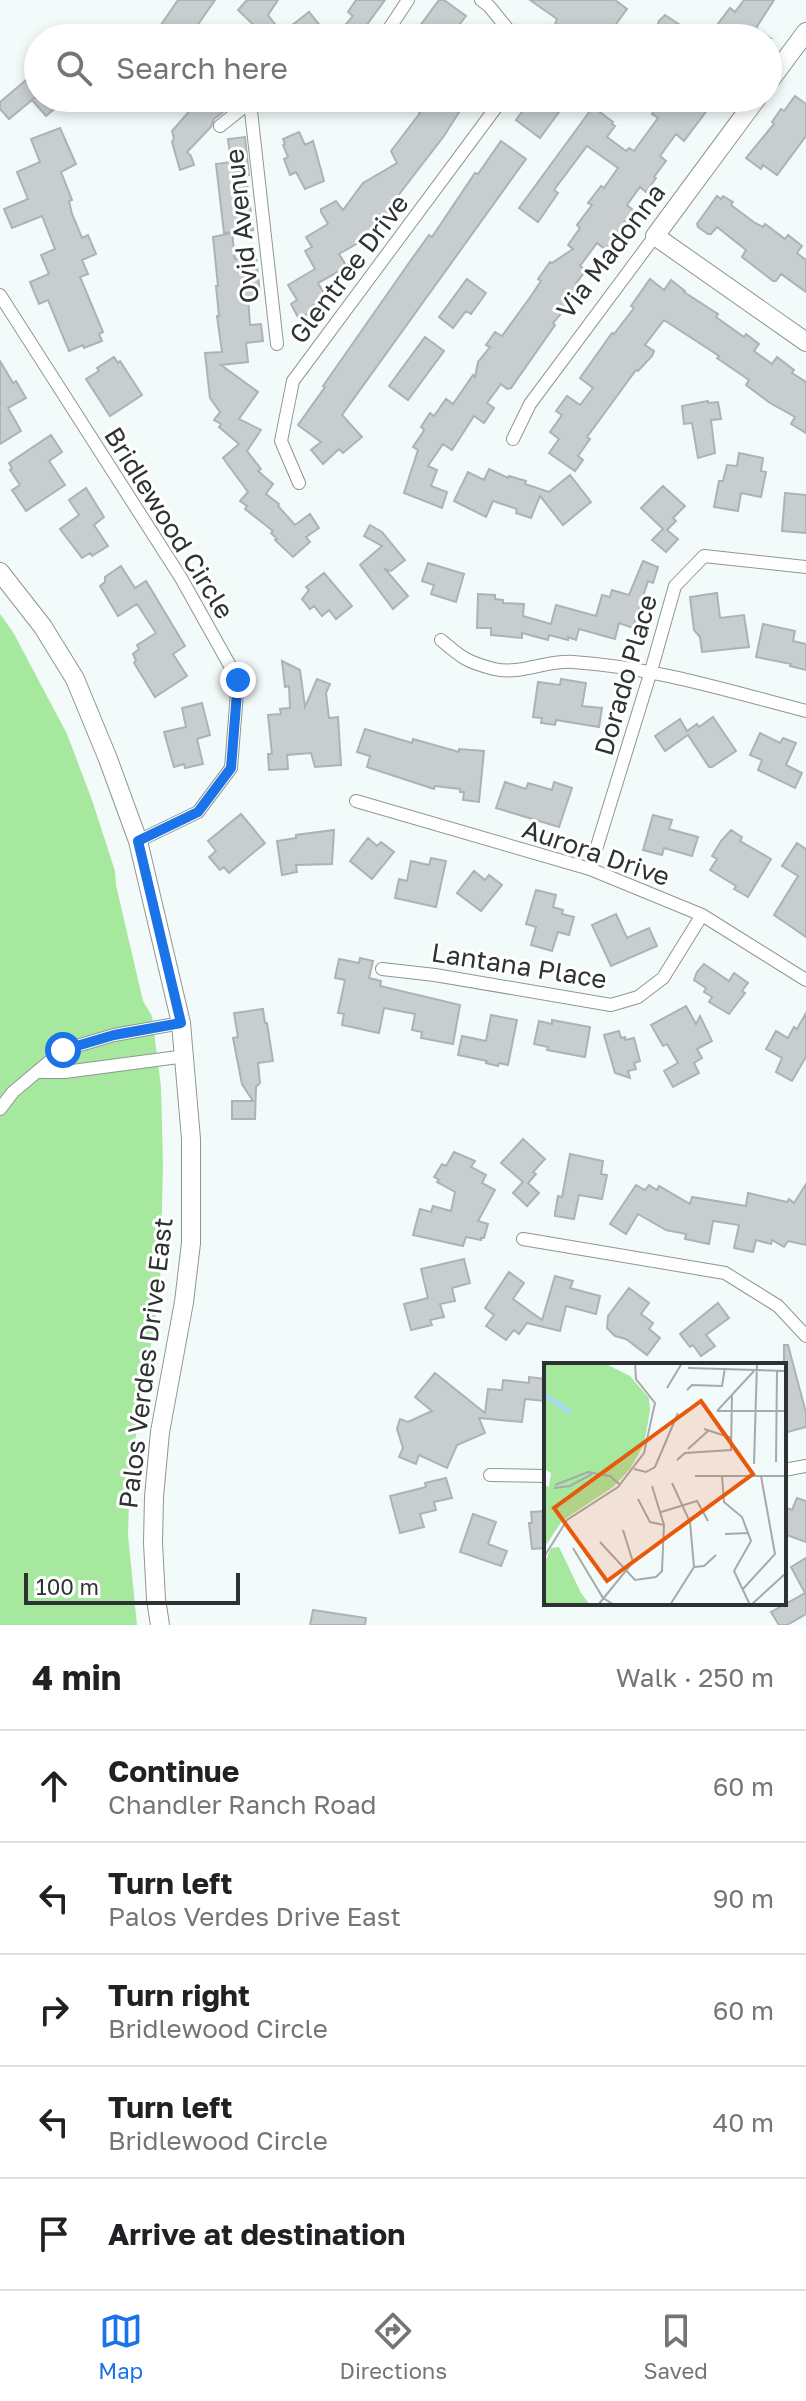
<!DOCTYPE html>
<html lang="en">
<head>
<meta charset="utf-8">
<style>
  :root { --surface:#fff; --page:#f2f2f2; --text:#202124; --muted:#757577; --line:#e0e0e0; --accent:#1a73e8 }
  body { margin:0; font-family:"Golos Text",sans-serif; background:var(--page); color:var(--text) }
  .scale { position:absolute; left:24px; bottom:20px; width:216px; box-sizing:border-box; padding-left:8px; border:4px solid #2f3232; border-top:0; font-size:22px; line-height:28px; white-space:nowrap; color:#2f3232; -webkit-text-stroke:6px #fff; paint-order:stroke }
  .stop { position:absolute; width:24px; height:24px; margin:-18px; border:6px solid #1a73e8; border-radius:50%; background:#fff }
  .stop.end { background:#1a73e8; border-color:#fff; box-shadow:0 2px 8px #0008 }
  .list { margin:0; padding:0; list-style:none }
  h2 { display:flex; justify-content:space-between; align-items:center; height:104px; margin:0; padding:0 32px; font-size:34px }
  h2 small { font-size:26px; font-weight:400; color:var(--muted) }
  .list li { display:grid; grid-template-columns:52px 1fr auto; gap:24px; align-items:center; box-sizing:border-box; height:112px; padding:0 32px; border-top:2px solid var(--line) }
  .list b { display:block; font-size:30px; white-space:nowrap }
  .list p { margin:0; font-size:26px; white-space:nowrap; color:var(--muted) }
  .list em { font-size:26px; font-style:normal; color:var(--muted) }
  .icon { flex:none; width:44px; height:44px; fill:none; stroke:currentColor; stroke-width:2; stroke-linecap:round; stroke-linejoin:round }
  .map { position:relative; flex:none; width:806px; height:1625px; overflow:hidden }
  .search { position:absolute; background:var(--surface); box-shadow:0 4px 12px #0003; left:24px; right:24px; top:24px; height:88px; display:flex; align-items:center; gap:20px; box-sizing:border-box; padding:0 28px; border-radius:44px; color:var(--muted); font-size:30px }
  .sheet { height:664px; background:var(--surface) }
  nav { display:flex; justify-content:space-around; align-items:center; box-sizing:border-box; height:112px; border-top:2px solid var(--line); background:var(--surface); font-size:22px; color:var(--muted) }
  nav a { display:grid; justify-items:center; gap:4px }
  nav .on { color:var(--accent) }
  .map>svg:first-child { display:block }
  .green { fill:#a7e89f }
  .building { fill:#c8ced0; stroke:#adb3b5; stroke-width:2 }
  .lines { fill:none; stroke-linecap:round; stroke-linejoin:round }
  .street-casing { stroke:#8f9695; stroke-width:14 }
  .secondary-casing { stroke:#8f9695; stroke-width:20 }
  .street { stroke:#fff; stroke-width:12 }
  .secondary { stroke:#fff; stroke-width:18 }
  .route { stroke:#1a73e8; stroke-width:10 }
  .labels { text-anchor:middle; stroke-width:6; stroke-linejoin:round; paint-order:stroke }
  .street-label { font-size:26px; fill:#2f3232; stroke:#fff }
  .inset-river { fill:none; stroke:#a3d7fe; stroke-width:4 }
  .inset-road { fill:none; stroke:#a5aaaa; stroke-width:2 }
  .view { fill:#e8590c; fill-opacity:0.15; stroke:#e8590c; stroke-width:4 }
  .inset-edge { fill:none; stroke:#2f3232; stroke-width:4 }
</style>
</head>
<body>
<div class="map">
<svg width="806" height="1625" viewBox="0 0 806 1625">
  <rect width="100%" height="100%" fill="#f3fafa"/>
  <!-- green -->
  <path class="green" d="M0 614 13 632 67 734 92 800 115 871 116 885 143 1001 152 1016 161 1087 163 1165 160 1290 130 1472 128 1535 137 1625H0Z"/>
  <!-- building -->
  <path class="building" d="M178 0H215L197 26 199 27 191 38H152Z
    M247 0H278L268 15 282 33 309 12 330 38H267L238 10Z
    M356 0H385L360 34 346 24 353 16 348 12Z
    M439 0H444L466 16 449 38H411Z
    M530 0H615L627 9 606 38H575L555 24 557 19Z
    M744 0H774L756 28 770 38H716L723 29 717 25 730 8 735 12Z
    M665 15 680 25 672 38H643L657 27 659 21Z
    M38 70V95L34 98H67L46 116 32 100 9 119 0 109V102Z
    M795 96 806 104V136L777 175 763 165 761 169 746 158 774 124 772 122 781 109 784 111Z
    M201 98H241L214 119 211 127 187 152 191 156 194 165 180 170 172 142 174 138 172 131Z
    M418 98H465L461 104 463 106 444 136 397 197 398 199 372 235 339 254 347 267 318 283 325 295 317 300 319 302 312 306 314 310 299 319 291 304 297 300 288 285 315 269 305 251 312 247 306 237 328 224 321 212V209L336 201 343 210 363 183 397 163 391 151 420 113 412 106Z
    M532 98H562L555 109 559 112 540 138 516 120Z
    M663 98H706L701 104 708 109 684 141 676 134 660 156 666 161 654 177 656 178 646 192 640 187 627 205 633 210 606 250 597 243 580 266 586 270 575 285 581 290 553 323 555 325 511 388 507 389 501 384 487 403 494 408 484 423 474 416 452 450 443 444 428 466 437 470 431 486 447 492 442 508 404 493 418 450 413 447 423 432 424 429 421 427 430 413 434 416 446 399 453 404 473 375 475 377 478 362 490 347 486 345 495 332 502 336 531 296 541 281 538 279 550 262 552 263 573 249 568 245 580 228 577 225 592 205 588 203 601 186 604 188 618 168 587 146 554 190 558 193 538 222 519 208 593 107 613 122 612 124 615 126 607 137 626 151 629 148 634 151 658 118 652 114Z
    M60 128 76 164 61 172 72 200 69 201 72 214 82 238 88 235 96 254 82 260 88 274 80 277 103 332 99 334 102 341 84 348 83 345 69 351 48 300 39 304 30 282 49 274 41 255 55 249 42 216 12 228 4 209 28 199 17 172 40 162 31 139Z
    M299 132 305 145 313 141 324 181 305 189 296 172 290 175 284 159 288 157 283 145 285 144 283 139Z
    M245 137 249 175H246L253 230 224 233 216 164 231 162 228 139Z
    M501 141 526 159 342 415 362 437 343 453 339 449 323 464 311 450 321 442 298 425 325 387 323 386 411 260 429 235 432 237 475 173 478 174Z
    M717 196 721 199 723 196 733 202 731 205 755 223 763 227 765 224 785 239 788 235 802 246 797 253 806 260V292L781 274 776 281H773L742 257 746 250 717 227 711 234H708L698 227 697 224Z
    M232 233 235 259 256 257 260 295 248 297 250 325 261 324 263 341 246 343 248 362 221 365 258 392 239 419 261 430 247 451 261 469 258 471 273 484 266 494 279 504 278 506 295 525 310 514 319 528 306 537 310 542 293 557 275 540 277 539 271 533 273 531 245 509 247 506 240 501 248 492 223 458 239 444 219 427 221 424 214 420 220 412 210 398 205 353 222 352 217 316H219L216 286H218L213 237Z
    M467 279 486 293 471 314 466 311 453 328 439 317Z
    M650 279 664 290 671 280 685 291 684 292 718 314 716 317 744 337 746 334 759 344 754 351 772 364 777 357 794 370 792 373 806 382V433L791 424 795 417 770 403 746 385 749 380 717 358 719 356 664 320 645 345 654 351 652 356 638 371 636 370 587 437 590 439 578 456 583 460 575 471 549 453 559 439 550 432 562 415 556 411 567 396 580 405 593 388 580 378 612 333 614 334 634 308 631 306Z
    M425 337 444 351 408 400 389 386Z
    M114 357 118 363 120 361 142 395 110 416 86 379 99 371 97 368Z
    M0 361 13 383 16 381 26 398 8 408 21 431 0 444Z
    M708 401V403L718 402 721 419 711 420 715 453 698 458 692 423 684 424 682 406Z
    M51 435 62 452 49 461 65 485 26 511 12 490 20 485 10 470 12 468 9 463Z
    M739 453 763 458 761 471 766 472 761 497 741 493 738 511 714 507 719 481H723L727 465 737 466Z
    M489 469 508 478 509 476 526 481 525 484 549 492 570 475 591 502 563 525 540 496 531 518 516 513 517 509 493 501 486 517 454 501 468 472 484 480Z
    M663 486 685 506 673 518 676 521 667 530 678 539 666 552 652 540 663 529 641 508Z
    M86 488 104 517 94 525 108 546 92 556 90 553 82 558 60 529 79 515 69 500Z
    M785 493 806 495V533L782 531Z
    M370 525 382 532 405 560 391 571 385 569 408 596 393 609 360 565 382 546 364 536Z
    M643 561 658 567 653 583 648 581 633 628 619 623 615 639 579 629 576 640 568 637V640L549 635 548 640 522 633V638L491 635V628H477L478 594 495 595V599L503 600V603L524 604 523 616 551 624 556 605 596 616 602 595 610 597 612 590 629 595Z
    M428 563 464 574 456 602 431 594 434 585 422 581Z
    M121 566 135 588 146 581 185 646 173 654 187 676 155 697 134 663 136 661 133 654 139 649 137 645 156 633 137 604 118 616 100 586 105 582V577Z
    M324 573 352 606 336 619 329 610 322 616 314 606 310 609 302 599 309 590 306 587Z
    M717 593 720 618 744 615 749 647 702 652 700 637 694 630 690 597Z
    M763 624 795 631 793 641 806 644V670L790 666 791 664 756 657Z
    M282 661 300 670 305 707 317 679 330 684 326 693 329 718 338 717 341 765 315 767 311 753 287 755 288 769 269 770 268 754H272L268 715 281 714 280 709 290 708 289 686 285 687Z
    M561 679 586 683 582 706 602 708 599 727 556 720 555 725 541 723 542 718 533 717 538 682 560 685Z
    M202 703 210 735 197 739 203 764 185 768 184 764 174 767 164 732 186 727 182 708Z
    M713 717 736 751 712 767H709L688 735 665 751 655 736 680 719 687 731 697 724 699 727Z
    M365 729 412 743 413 739 459 752V749L484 751 479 802 463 800 464 792H460V789L435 786 434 789 367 767 370 756 357 752Z
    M760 733 780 743 783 738 796 743 786 765 802 773 795 788 758 770 762 760 750 755Z
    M505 782 526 789 528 783 552 790 554 782 572 788 559 827 496 808Z
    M241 814 265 843 229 873 224 867 220 870 209 857 216 851 208 841Z
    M653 815 672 820 669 829 698 837 692 856 664 848 662 855 643 850Z
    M334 830 332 864 296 865 297 872 282 875 277 841 296 838V835Z
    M731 830 742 837 740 841 771 859 748 897 734 889 736 886 710 870 717 859 712 856 721 841Z
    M368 838 377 846 381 842 394 852 372 879 350 861Z
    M797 843 806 849V937L774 915 798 876 782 866Z
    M431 858 446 861 436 907 395 898 399 879 407 881 411 861 429 865Z
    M474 871 485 880 489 875 502 885 481 911 457 893Z
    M536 890 556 895 553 907 563 910 562 914 574 917 569 935 558 932 552 951 531 945 536 927 526 924Z
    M616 914 627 938 649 928 657 946 611 966 592 925Z
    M360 958 373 961 369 978 381 981 380 986 460 1005 453 1044 421 1038 422 1032 412 1030 415 1014 384 1008 379 1033 342 1025 344 1014 338 1013 345 980 335 978 339 959 359 963Z
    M704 964 729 981 734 973 748 983 742 991 745 993 729 1014 709 1002 712 997 704 992 706 988 694 980 697 972Z
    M686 1006 696 1024 700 1016 712 1041 697 1049 702 1058 694 1063 699 1073 673 1087 664 1071 678 1063 667 1044 663 1046 651 1025Z
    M263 1009 265 1023H267L273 1061 258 1063 260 1083 256 1087 255 1119H232V1101H253L242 1084 233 1038 238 1037 234 1013Z
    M806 1013V1057L792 1081 776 1072 782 1058 766 1049 776 1031 788 1038 794 1027 797 1029Z
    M491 1015 517 1020 508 1065 499 1063 498 1066 486 1063 487 1061 458 1055 462 1036 486 1041Z
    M552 1020 590 1027 585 1057 547 1050 548 1047 534 1044 539 1021 552 1024Z
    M619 1031 621 1038 625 1037V1040L634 1038 640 1061 634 1063 636 1069 628 1071 630 1078 615 1073 604 1035Z
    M523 1139 545 1159 533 1172 536 1174 528 1183 539 1193 527 1206 513 1193 523 1182 501 1163Z
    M454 1152 475 1161 471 1167 486 1175 482 1183 495 1190 478 1221 488 1224 484 1238H481V1240L466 1237 463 1246 413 1235 420 1209 431 1212 433 1206 451 1211 455 1192 437 1182 439 1180 434 1177 442 1164 446 1166Z
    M570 1154 603 1161 601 1174 607 1175 602 1199 579 1195 574 1219 555 1216V1213L558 1196 562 1197Z
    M806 1184V1245L788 1241 784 1247 772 1240 771 1244 756 1240 753 1252 734 1248 739 1225 713 1221 709 1244 685 1239 686 1234 666 1230 638 1214 626 1234 610 1224 636 1185 645 1190 649 1185 657 1190 659 1186 690 1204 692 1197 746 1206 748 1193 787 1202 789 1199 794 1203Z
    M464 1259 470 1283 452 1288 455 1301 440 1304 444 1317 430 1320 432 1325 411 1330 404 1304 428 1298 421 1269Z
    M509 1272 524 1283 513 1299 542 1320 555 1276 573 1281 570 1288 600 1296 596 1314 566 1306 560 1331 527 1323 519 1334 514 1330 506 1340 486 1326 494 1315 485 1308Z
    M629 1288 649 1303 641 1314 653 1323 649 1329 660 1338 647 1355 626 1339 615 1336 607 1328 608 1316Z
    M718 1303 729 1318 706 1335 715 1346 701 1356 693 1345 690 1347 680 1334Z
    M784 1345H788L806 1413V1427L784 1433Z
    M435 1373 485 1413 488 1389 502 1390 503 1380 529 1383V1377L546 1379 545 1401 525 1399 522 1422 479 1418 485 1433 457 1445 447 1468 419 1455 416 1464 399 1457 403 1448 397 1429 400 1419 408 1422 432 1411 415 1397Z
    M446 1478 452 1498 434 1502 436 1510 420 1514 424 1527 400 1533 390 1496 426 1487 425 1483Z
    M797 1498 806 1501V1542L784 1534V1507L792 1510Z
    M546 1511V1548L532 1549 529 1523H532L531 1512Z
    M473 1514 496 1522 488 1544 507 1551 501 1566 460 1552Z
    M806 1558V1614L787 1625H779L771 1612 805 1593 791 1567Z
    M313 1610 366 1618 365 1625H310Z"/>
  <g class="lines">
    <defs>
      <path id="street" d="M481 0 489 6 515 38
        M383 38 408 0
        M250 102 277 344
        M220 126 250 102 260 98
        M0 295 181 578 238 680 231 768 198 812 138 841
        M513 439 530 404 655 236
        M299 483 281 441 293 381 503 98
        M441 640C462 658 467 662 494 669 521 675 546 660 573 662 652 667 729 691 806 711
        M356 801 590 869 702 915 806 980
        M590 869 651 671 675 586 704 556 806 567
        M382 969 435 975 611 1005 638 997 663 978 702 915
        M38 1072H65L186 1056
        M0 1109 13 1092 63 1050 114 1035 181 1023
        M523 1239 725 1273 778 1306 806 1336
        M784 1470 806 1466
        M490 1475 546 1476"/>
      <path id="secondary" d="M768 83 806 32
        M757 98 655 236 806 342
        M0 572 43 627 75 679 108 759 138 841 181 1023 191 1139V1243L184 1302 160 1432 154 1497 153 1543 156 1599 160 1625"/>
    </defs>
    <!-- street casing -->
    <use href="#street" class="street-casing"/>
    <!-- secondary casing -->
    <use href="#secondary" class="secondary-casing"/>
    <!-- street -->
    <use href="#street" class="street"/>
    <!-- secondary -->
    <use href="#secondary" class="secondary"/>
  </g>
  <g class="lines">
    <!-- route -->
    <path class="route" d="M63 1050 114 1035 181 1023 138 841 198 812 231 768 238 680"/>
  </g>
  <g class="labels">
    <!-- street labels -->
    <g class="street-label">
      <text transform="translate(242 226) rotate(-96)" y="9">Ovid Avenue</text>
      <text transform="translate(611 251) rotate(-53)" y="9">Via Madonna</text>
      <text transform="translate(349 269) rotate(-53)" y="9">Glentree Drive</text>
      <text transform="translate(169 523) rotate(58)" y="9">Bridlewood Circle</text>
      <text transform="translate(626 675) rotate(-74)" y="9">Dorado Place</text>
      <text transform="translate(596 853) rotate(19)" y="9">Aurora Drive</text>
      <text transform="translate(519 966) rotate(9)" y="9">Lantana Place</text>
      <text transform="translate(146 1363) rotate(-83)" y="9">Palos Verdes Drive East</text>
    </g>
  </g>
  <!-- overview -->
  <g transform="translate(544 1363)">
    <rect width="242" height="242" fill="#f3fafa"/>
    <path d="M0 0H60L86 13 105 35 106 48 100 81 86 106 69 124 18 158 0 185V122L5 124 7 110 0 106ZM15 184 37 230 46 242H0V201L7 185Z" fill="#a7e89f"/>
    <path class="inset-river" d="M0 31 27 50"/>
    <path class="inset-road" d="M144 5 242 8M123 25 138 0M143 27 148 22 178 23 181 5M173 48H242M173 48 210 8M160 66 188 75M144 86 164 68M133 97 141 90 187 87 188 31M232 99 233 8M210 101 213 0M90 106 102 109 111 104 134 50M151 113H242M178 113 180 139 198 154 207 178 190 208 206 242M11 122 44 109 66 113 76 122M10 125 26 123 48 111M94 136 106 159 120 162M117 149 153 138 164 158M181 171 205 170M56 179 91 217 112 214 118 208 120 162 108 123M29 185 59 235 69 241 97 242M0 194 23 157 74 124 100 90 111 40 92 16 91 0M150 204 160 203 172 192M198 227 231 191 217 113M54 242 89 199 79 167M126 242 150 204 146 159 128 120M207 242 242 210"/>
    <path class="view" d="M157 38 209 111 63 218 10 145Z"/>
    <rect width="242" height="242" class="inset-edge"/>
  </g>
</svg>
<div class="scale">100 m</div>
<div class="stop" style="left:63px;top:1050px"></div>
<div class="stop end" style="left:238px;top:680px"></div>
<div class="search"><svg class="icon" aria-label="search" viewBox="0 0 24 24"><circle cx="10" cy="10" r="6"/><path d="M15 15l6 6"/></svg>Search here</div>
</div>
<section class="sheet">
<h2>4 min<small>Walk · 250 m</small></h2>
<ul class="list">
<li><svg class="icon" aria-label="ahead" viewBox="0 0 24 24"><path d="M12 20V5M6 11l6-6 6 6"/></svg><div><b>Continue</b><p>Chandler Ranch Road</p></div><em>60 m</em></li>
<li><svg class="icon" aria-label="left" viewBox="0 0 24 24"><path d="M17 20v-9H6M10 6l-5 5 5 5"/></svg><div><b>Turn left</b><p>Palos Verdes Drive East</p></div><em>90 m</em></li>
<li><svg class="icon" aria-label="right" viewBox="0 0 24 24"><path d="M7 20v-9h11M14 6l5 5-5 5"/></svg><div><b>Turn right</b><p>Bridlewood Circle</p></div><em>60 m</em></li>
<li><svg class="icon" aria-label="left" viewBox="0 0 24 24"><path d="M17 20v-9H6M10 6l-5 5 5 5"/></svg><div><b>Turn left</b><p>Bridlewood Circle</p></div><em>40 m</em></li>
<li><svg class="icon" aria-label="arrive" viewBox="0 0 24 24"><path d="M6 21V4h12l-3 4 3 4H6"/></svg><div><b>Arrive at destination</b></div></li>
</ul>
</section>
<nav>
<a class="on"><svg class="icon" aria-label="map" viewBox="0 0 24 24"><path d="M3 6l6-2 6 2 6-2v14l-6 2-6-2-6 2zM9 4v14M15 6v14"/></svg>Map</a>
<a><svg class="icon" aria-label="directions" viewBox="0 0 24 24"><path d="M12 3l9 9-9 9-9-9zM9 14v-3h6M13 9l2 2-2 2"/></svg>Directions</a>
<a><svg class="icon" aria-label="saved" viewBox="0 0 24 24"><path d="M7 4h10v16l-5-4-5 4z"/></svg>Saved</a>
</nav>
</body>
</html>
